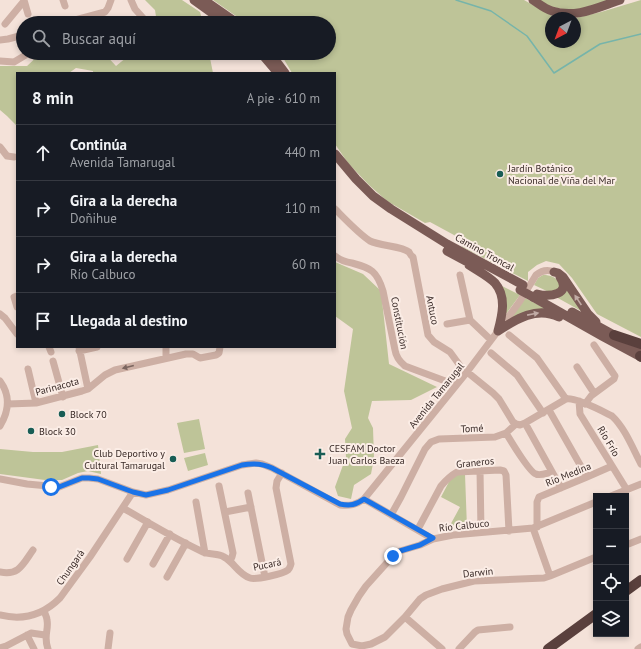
<!DOCTYPE html>
<html lang="es">
<head>
<meta charset="utf-8">
<style>
  :root { --surface:#171b24; --page:#20242c; --text:#f1f3f6; --muted:#9ea1a6; --line:#363941 }
  body { margin:0; font-family:"PT Sans",sans-serif; background:var(--page); color:var(--text) }
  .controls { position:absolute; right:12px; bottom:12px; display:grid; overflow:hidden; border-radius:0px; box-shadow:0 2px 6px #0003 }
  .controls button { width:36px; height:36px; display:grid; place-items:center; padding:0; border:0; border-bottom:1px solid var(--line); background:var(--surface); color:var(--text); font:20px sans-serif }
  .compass { position:absolute; left:545px; top:12px; width:36px; height:36px; border-radius:50%; background:var(--surface); box-shadow:0 2px 6px #0003; rotate:221deg }
  .stop { position:absolute; width:12px; height:12px; margin:-9px; border:3px solid #1a73e8; border-radius:50%; background:#fff }
  .stop.end { background:#1a73e8; border-color:#fff; box-shadow:0 1px 4px #0008 }
  .list { margin:0; padding:0; list-style:none }
  h2 { display:flex; justify-content:space-between; align-items:center; height:52px; margin:0; padding:0 16px; font-size:17px }
  h2 small { font-size:13px; font-weight:400; color:var(--muted) }
  .list li { display:grid; grid-template-columns:26px 1fr auto; gap:12px; align-items:center; box-sizing:border-box; height:56px; padding:0 16px; border-top:1px solid var(--line) }
  .list b { display:block; font-size:15px; white-space:nowrap }
  .list p { margin:0; font-size:13px; white-space:nowrap; color:var(--muted) }
  .list em { font-size:13px; font-style:normal; color:var(--muted) }
  .icon { flex:none; width:22px; height:22px; fill:none; stroke:currentColor; stroke-width:2; stroke-linecap:round; stroke-linejoin:round }
  .map { position:relative; flex:none; width:641px; height:649px; overflow:hidden }
  .search { position:absolute; background:var(--surface); box-shadow:0 2px 6px #0003; left:16px; top:16px; width:320px; height:44px; display:flex; align-items:center; gap:10px; box-sizing:border-box; padding:0 14px; border-radius:22px; color:var(--muted); font-size:15px }
  .panel { position:absolute; background:var(--surface); box-shadow:0 2px 6px #0003; left:16px; top:72px; width:320px; height:276px; border-radius:0px }
  .map>svg:first-child { display:block }
  .green { fill:#bec498 }
  .lines { fill:none; stroke-linecap:round; stroke-linejoin:round }
  .stream { stroke:#76b4aa; stroke-width:1.5 }
  .minor { stroke:#cdafa4; stroke-width:7 }
  .major { stroke:#7b5b56; stroke-width:9 }
  .highway { stroke:#5a403d; stroke-width:10 }
  .major-bridge { stroke:#7b5b56; stroke-width:9 }
  .oneway { fill:#c1aba5 }
  .oneway2 { fill:#7b655f }
  .route { stroke:#1a73e8; stroke-width:5 }
  .poi-dot { fill:#185d55; stroke:#fbede6; stroke-width:1.5 }
  .labels { text-anchor:middle; stroke-width:4; stroke-linejoin:round; paint-order:stroke }
  .poi-label { font-size:10px; fill:#382926; stroke:#fbede6; text-anchor:start }
  .street-label { font-size:10px; fill:#382926; stroke:#fbede6 }
</style>
</head>
<body>
<div class="map">
<svg width="641" height="649" viewBox="0 0 641 649">
  <rect width="100%" height="100%" fill="#f4e2d9"/>
  <!-- green -->
  <path class="green" d="M145 0H182L200 12 203 23H157L155 10Z
    M213 0H524L556 18H551V42H575V18L601 12 641 0V337L597 314 572 278 559 264 546 261 537 265 528 272V281L462 247 465 241 430 222 425 223 387 201 369 185 348 163 335 144V73H292L282 56 279 53H329V23H246Z
    M537 0H617L571 11 548 6Z
    M41 53H104L116 66 132 53H209L213 73H93V71L76 68 69 73H17V126L7 116 0 110V66H27Z
    M335 262 363 274 381 291 389 364 437 387 411 400 372 401 368 418 373 428 374 458 371 474 354 485 351 499 338 496 335 487 346 457 345 439 352 428 344 391 353 329 335 316Z
    M543 275C551 275 555 277 560 283V287L551 293 534 285 538 278Z
    M498 284 520 295 503 318Z
    M565 285 583 312 556 297Z
    M525 298 554 313 509 321Z
    M199 419 205 449 184 453 177 423Z
    M98 445 101 474 88 471 78 473 62 480H45L0 474V449L33 452H62Z
    M205 453 208 465 188 471 184 458Z
    M457 474H465L467 528 448 529 460 507 441 497 451 478Z"/>
  <g class="lines">
    <!-- stream -->
    <path class="stream" d="M456 0 491 11 527 36 554 73 600 44 641 34"/>
    <!-- minor -->
    <path class="minor" d="M24 0 28 14
      M63 0 65 6
      M131 0 135 9 144 19 142 23
      M64 23 105 12 108 8 111 0
      M5 24 24 1
      M0 40 8 39 23 35
      M0 61 14 62 29 53
      M0 147 7 156 14 157
      M335 209C344 218 359 234 370 241 380 246 402 246 409 252 410 254 411 256 413 257L428 335 434 342 450 352 461 367 493 393 499 399 513 422 516 424
      M335 256C340 260 346 262 352 263 371 268 377 271 383 291L395 350C396 357 399 361 405 366L456 385
      M460 275 470 320 491 340
      M17 296 14 297 17 307
      M0 314 5 318 17 334
      M447 324 470 320
      M509 335 537 358 566 399
      M49 347 51 352
      M79 347 88 389
      M79 351 97 347
      M491 353 517 375 543 413
      M166 358V347
      M53 361 63 397
      M577 367 594 393
      M28 369 36 403
      M0 381C11 396 9 411 0 426
      M579 401 580 414 627 490
      M8 404 36 403 82 391 88 389 105 375 115 370 186 354H193L200 358 216 355 219 353 220 347
      M585 404 591 396 614 379 615 376 594 345
      M549 410 587 477
      M525 423 561 488
      M506 433C511 441 529 472 536 474 540 476 547 473 552 472
      M480 470 481 532
      M0 479 27 484 59 487 82 478H89L98 479 133 492 146 495 168 490 242 465 256 463 262 464 272 468 340 505C350 506 356 505 364 499L467 372 498 331 520 301 536 275C541 271 547 269 554 272
      M219 486 233 553 232 557 230 561
      M248 493 265 577
      M611 496 641 484
      M364 499 433 539
      M196 502 205 553
      M596 502 533 528 453 535 433 539 420 545 400 551 393 556 366 586 359 596 351 610 348 617 346 629 347 634 352 644 362 646 371 644 385 637 405 617 420 599 426 595 442 589 474 581 544 578 550 576 596 557
      M123 508C149 523 175 539 203 552 210 555 218 553 224 557 234 562 238 574 250 578 256 580 283 574 288 570 290 568 290 567 291 564L276 488 277 481 282 473
      M225 512 251 507
      M391 515 401 497 425 449 431 442 439 439 495 437 506 433 516 424 520 425 525 423 566 399C576 397 602 411 612 416 625 428 633 449 641 464
      M537 527V502L539 497 587 477 612 466
      M533 528 550 576
      M418 529 441 486C446 480 450 476 457 472L500 470 504 471 506 475 509 531
      M626 545 641 539
      M127 559 148 522
      M153 564 170 534
      M0 572C19 576 23 564 33 550
      M167 577 186 543
      M44 611C45 614 47 617 47 620 49 631 43 636 48 649
      M0 615C24 621 43 615 60 598L90 557 133 492
      M405 617 442 649
      M27 635 34 649
      M0 648 6 646 31 633 45 635
      M108 649 110 633
      M459 649 475 632 478 630 510 627
      M638 649 641 647"/>
    <!-- major -->
    <path class="major" d="M194 0 226 23
      M204 0 237 23
      M533 0C539 4 545 9 552 11 576 19 598 7 620 0
      M261 53 278 73
      M270 53 285 73
      M335 154 356 179 373 196 391 209 447 244 523 285
      M447 251 475 266
      M469 265C478 271 488 276 495 283 507 297 502 316 498 331
      M554 272 558 273 563 277 588 314 596 322
      M537 294C549 297 572 295 560 277
      M533 297 602 336 641 357
      M572 312 641 350
      M498 331C516 319 537 306 559 317"/>
    <!-- highway -->
    <path class="highway" d="M614 335 641 344
      M640 356 641 357
      M626 591 641 580
      M548 649 596 614"/>
    <!-- major-bridge -->
    <path class="major-bridge" d="M520 290 533 297"/>
  </g>
  <!-- one-way arrows -->
  <defs><path id="oneway-solid" d="M-6-.8H1V-3.2L6.5 0L1 3.2V.8H-6Z"/></defs>
  <g class="oneway">
    <use href="#oneway-solid" transform="translate(578 300) rotate(-124)"/>
    <use href="#oneway-solid" transform="translate(533 314) rotate(-11)"/>
  </g>
  <use class="oneway2" href="#oneway-solid" transform="translate(128 367) rotate(166)"/>
  <g class="lines">
    <!-- route -->
    <path class="route" d="M51 487H59L82 478H89L98 479 133 492 146 495 168 490 242 465C253 463 262 463 272 468L340 504C350 506 356 505 364 499L433 538 420 545 400 551 393 556"/>
  </g>
  <!-- markers -->
  <g class="poi-dot">
    <circle cx="500" cy="174" r="4"/>
    <circle cx="62" cy="414" r="4"/>
    <circle cx="31" cy="431" r="4"/>
    <path d="M318 448h4v4h4v4h-4v4h-4v-4h-4v-4h4z"/>
    <circle cx="173" cy="459" r="4"/>
  </g>
  <g class="labels">
    <!-- poi labels -->
    <g class="poi-label">
      <text x="508" y="172">Jardín Botánico<tspan x="508" dy="12">Nacional de Viña del Mar</tspan></text>
      <text x="70" y="418">Block 70</text>
      <text x="39" y="435">Block 30</text>
      <text x="329" y="452">CESFAM Doctor<tspan x="329" dy="12">Juan Carlos Baeza</tspan></text>
      <text x="165" y="457" text-anchor="end">Club Deportivo y<tspan x="165" dy="12">Cultural Tamarugal</tspan></text>
    </g>
    <!-- street labels -->
    <g class="street-label">
      <text transform="translate(485 252) rotate(29)" y="4">Camino Troncal</text>
      <text transform="translate(433 310) rotate(79)" y="4">Antuco</text>
      <text transform="translate(400 323) rotate(79)" y="4">Constitución</text>
      <text transform="translate(57 386) rotate(-15)" y="4">Parinacota</text>
      <text transform="translate(436 395) rotate(-51)" y="4">Avenida Tamarugal</text>
      <text transform="translate(472 428) rotate(-2)" y="4">Tomé</text>
      <text transform="translate(609 441) rotate(59)" y="4">Río Frío</text>
      <text transform="translate(475 462) rotate(-6)" y="4">Graneros</text>
      <text transform="translate(568 474) rotate(-22)" y="4">Río Medina</text>
      <text transform="translate(464 525) rotate(-6)" y="4">Río Calbuco</text>
      <text transform="translate(267 564) rotate(-12)" y="4">Pucará</text>
      <text transform="translate(70 567) rotate(-55)" y="4">Chungará</text>
      <text transform="translate(478 572) rotate(-6)" y="4">Darwin</text>
    </g>
  </g>
</svg>
<div class="controls">
<button>+</button>
<button>−</button>
<button><svg class="icon" aria-label="locate" viewBox="0 0 24 24"><circle cx="12" cy="12" r="6"/><path d="M12 2v4M12 18v4M2 12h4M18 12h4"/></svg></button>
<button><svg class="icon" aria-label="layers" viewBox="0 0 24 24"><path d="M12 4l9 5-9 5-9-5zM3 14l9 5 9-5"/></svg></button>
</div>
<svg class="compass" viewBox="-18 -18 36 36"><path d="M0-13l5 13h-10z" fill="#e53935"/><path d="M0 13l5-13h-10z" fill="#9ea1a6"/></svg>
<div class="stop" style="left:51px;top:487px"></div>
<div class="stop end" style="left:393px;top:556px"></div>
<div class="search"><svg class="icon" aria-label="search" viewBox="0 0 24 24"><circle cx="10" cy="10" r="6"/><path d="M15 15l6 6"/></svg>Buscar aquí</div>
<section class="panel">
<h2>8 min<small>A pie · 610 m</small></h2>
<ul class="list">
<li><svg class="icon" aria-label="ahead" viewBox="0 0 24 24"><path d="M12 20V5M6 11l6-6 6 6"/></svg><div><b>Continúa</b><p>Avenida Tamarugal</p></div><em>440 m</em></li>
<li><svg class="icon" aria-label="right" viewBox="0 0 24 24"><path d="M7 20v-9h11M14 6l5 5-5 5"/></svg><div><b>Gira a la derecha</b><p>Doñihue</p></div><em>110 m</em></li>
<li><svg class="icon" aria-label="right" viewBox="0 0 24 24"><path d="M7 20v-9h11M14 6l5 5-5 5"/></svg><div><b>Gira a la derecha</b><p>Río Calbuco</p></div><em>60 m</em></li>
<li><svg class="icon" aria-label="arrive" viewBox="0 0 24 24"><path d="M6 21V4h12l-3 4 3 4H6"/></svg><div><b>Llegada al destino</b></div></li>
</ul>
</section>
</div>
</body>
</html>
